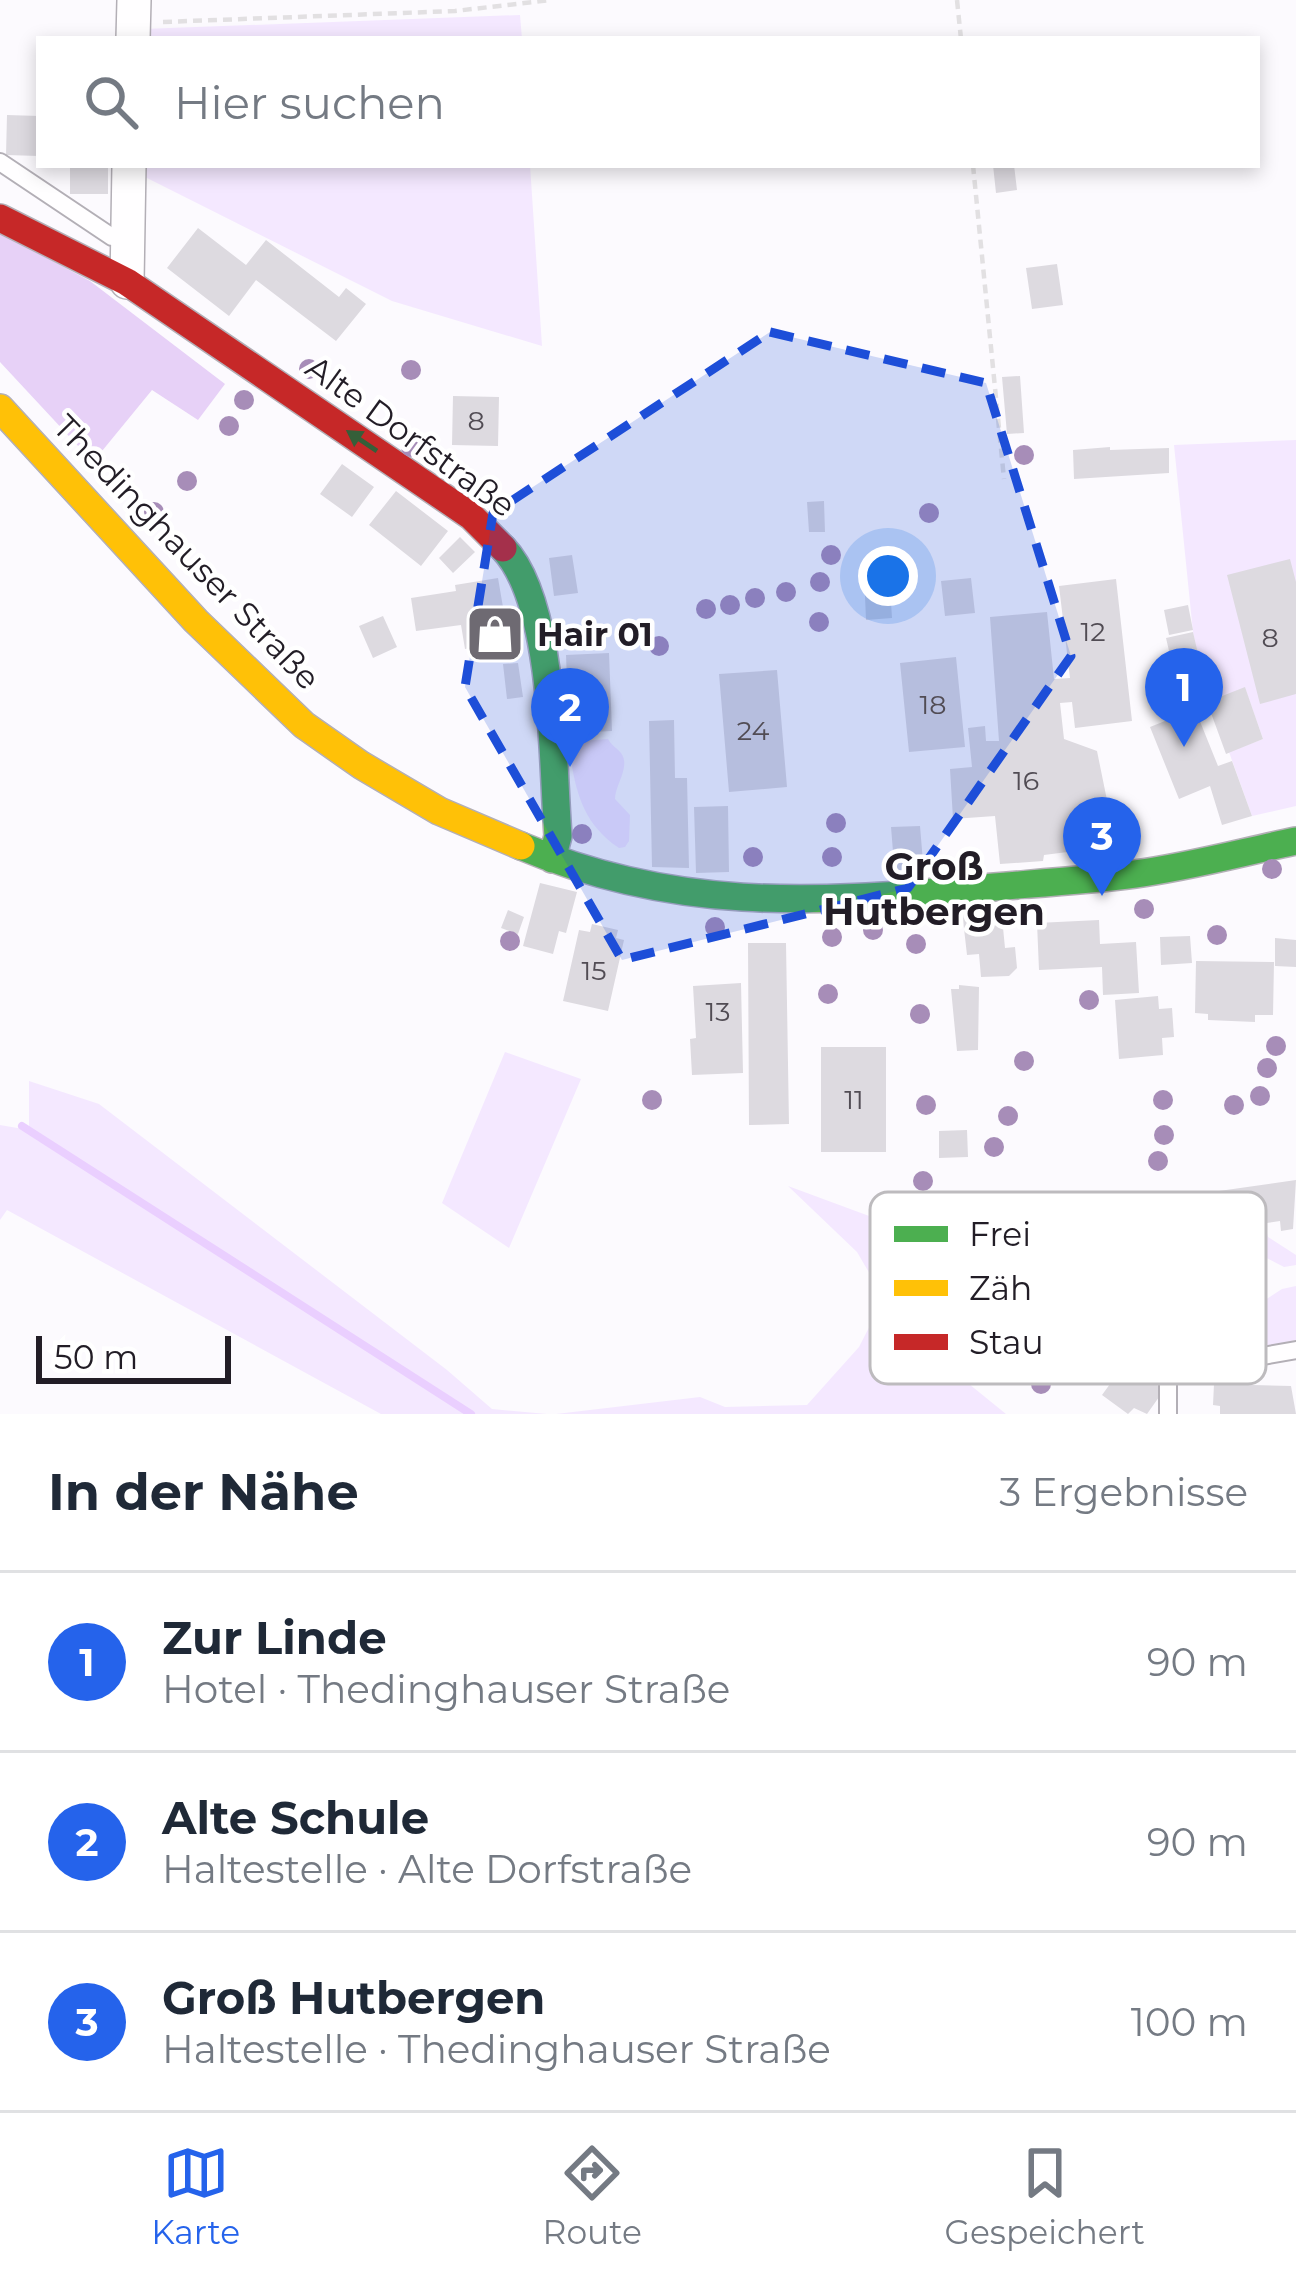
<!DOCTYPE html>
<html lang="de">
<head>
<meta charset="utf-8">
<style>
  :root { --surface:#fff; --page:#f2f2f3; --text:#1f2937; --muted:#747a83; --line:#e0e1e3; --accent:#2563eb }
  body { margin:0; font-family:Montserrat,sans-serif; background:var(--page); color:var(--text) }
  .scale { position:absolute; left:36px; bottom:30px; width:195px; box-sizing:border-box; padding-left:12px; border:6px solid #221d26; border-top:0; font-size:33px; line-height:42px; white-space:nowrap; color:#221d26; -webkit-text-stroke:9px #fff; paint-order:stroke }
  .you { position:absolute; left:888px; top:576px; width:42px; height:42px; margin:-30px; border:9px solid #fff; border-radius:50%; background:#1a73e8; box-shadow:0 0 0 18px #1a73e833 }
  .badge { display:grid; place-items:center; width:78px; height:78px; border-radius:50%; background:var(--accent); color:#fff; font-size:39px; font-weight:700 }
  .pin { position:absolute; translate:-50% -99px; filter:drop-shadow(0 3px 6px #0008) }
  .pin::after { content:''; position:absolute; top:63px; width:42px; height:36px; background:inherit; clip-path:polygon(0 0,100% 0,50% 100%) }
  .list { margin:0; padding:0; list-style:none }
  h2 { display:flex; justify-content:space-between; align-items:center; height:156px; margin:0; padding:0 48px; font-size:51px }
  h2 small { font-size:39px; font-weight:400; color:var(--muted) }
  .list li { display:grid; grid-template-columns:78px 1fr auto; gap:36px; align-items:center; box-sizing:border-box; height:180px; padding:0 48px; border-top:3px solid var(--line) }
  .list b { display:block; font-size:45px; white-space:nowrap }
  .list p { margin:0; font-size:39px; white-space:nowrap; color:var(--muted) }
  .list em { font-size:39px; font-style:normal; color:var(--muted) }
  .icon { flex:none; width:66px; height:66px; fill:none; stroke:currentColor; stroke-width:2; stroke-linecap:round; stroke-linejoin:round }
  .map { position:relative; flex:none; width:1296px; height:1414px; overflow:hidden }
  .search { position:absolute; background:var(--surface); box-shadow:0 6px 18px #0003; left:36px; right:36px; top:36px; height:132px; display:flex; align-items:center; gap:30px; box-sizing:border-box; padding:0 42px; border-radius:0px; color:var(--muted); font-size:45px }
  .sheet { height:696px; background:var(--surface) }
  nav { display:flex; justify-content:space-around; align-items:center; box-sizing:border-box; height:168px; border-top:3px solid var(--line); background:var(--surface); font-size:33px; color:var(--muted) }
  nav a { display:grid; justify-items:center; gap:6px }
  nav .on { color:var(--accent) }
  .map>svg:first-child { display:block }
  .green { fill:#f4e8ff }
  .forest { fill:#e7d1f7 }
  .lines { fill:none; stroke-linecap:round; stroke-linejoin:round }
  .stream { stroke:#eacfff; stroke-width:8 }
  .building { fill:#dddae0 }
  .lane-casing { stroke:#b3afb6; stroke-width:20 }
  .street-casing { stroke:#b3afb6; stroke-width:36 }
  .fast-casing { stroke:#b3afb6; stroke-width:30 }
  .slow-casing { stroke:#b3afb6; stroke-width:30 }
  .jam-casing { stroke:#b3afb6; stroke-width:30 }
  .path { stroke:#e2e0e2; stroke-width:4.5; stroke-dasharray:9 6; stroke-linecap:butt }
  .lane { stroke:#fffeff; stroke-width:16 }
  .street { stroke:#fffeff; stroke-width:33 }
  .fast { stroke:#4caf50; stroke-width:27 }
  .slow { stroke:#ffc107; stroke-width:27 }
  .jam { stroke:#c62828; stroke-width:27 }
  .tree { fill:#a78db8 }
  .oneway { fill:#355f39 }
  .marked { fill:#1d4ed8; fill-opacity:0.2; stroke:#1d4ed8; stroke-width:9; stroke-dasharray:24 15; stroke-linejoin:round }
  .labels { text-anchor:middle; stroke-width:9; stroke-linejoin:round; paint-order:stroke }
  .number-label { font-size:27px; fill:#514c54 }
  .street-label { font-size:33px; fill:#221d26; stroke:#fff }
  .poi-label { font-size:33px; font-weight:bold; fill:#221d26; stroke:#fff; text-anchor:start }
  .quarter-label { font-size:39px; font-weight:bold; fill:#221d26; stroke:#fff }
  .key { fill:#fff; stroke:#bdbbbe; stroke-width:3 }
  .key-label { font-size:33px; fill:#221d26 }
</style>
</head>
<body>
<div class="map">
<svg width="1296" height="1414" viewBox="0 0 1296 1414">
  <rect width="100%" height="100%" fill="#fcfafe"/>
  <!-- green -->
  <path class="green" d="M520 15 522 39H144L143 29Z
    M145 165H530L542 346 392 301 145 177Z
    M1296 440V806L1252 816 1229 752 1263 739 1245 688 1207 702 1193 632 1174 445Z
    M608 739C611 745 617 748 621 753 631 766 615 785 615 799L630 815 629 841 625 847 619 848C579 821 575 786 568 742Z
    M505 1052 581 1079 509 1248 442 1203Z
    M29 1081 99 1104 447 1370 492 1409 547 1414H381L7 1210 0 1220V1125L29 1130Z
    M788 1186 907 1230 937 1358 1006 1414H556L700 1397 725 1407 807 1405 859 1347 884 1298 857 1252Z
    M1266 1230 1268 1237 1296 1255V1265L1284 1267 1253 1251 1245 1232Z
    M1296 1286V1340L1238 1352 1237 1318 1282 1289Z"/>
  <!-- forest -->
  <path class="forest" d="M0 233 90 281 225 384 198 420 152 390 93 462 0 362Z"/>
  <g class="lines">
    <!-- stream -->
    <path class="stream" d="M22 1126 471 1414"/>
  </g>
  <!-- building -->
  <path class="building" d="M7 115 39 116V156L6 155Z
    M70 165H108V194H70Z
    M993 165H1014L1017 190 996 193Z
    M198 228 246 265 266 240 339 297 346 288 366 304 336 341 256 280 229 316 167 268Z
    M1057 264 1063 305 1032 309 1026 268Z
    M1020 376 1024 433 1007 434 1002 377Z
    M453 396 499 397 498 446 452 445Z
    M1110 447V450L1169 448V473L1074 479 1073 450Z
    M342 464 374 487 352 517 320 494Z
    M396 491 448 531 421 566 369 525Z
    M824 501 825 532H809L807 502Z
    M460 537 475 552 453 573 439 558Z
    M572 555 578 593 554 596 549 558Z
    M1290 559 1296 582V694L1260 704 1227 575Z
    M889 570 892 618 866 620 864 572Z
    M498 578 509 642 465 649 461 625 416 631 411 598 456 591 455 585Z
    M971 578 975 613 945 616 941 581Z
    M1116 579 1132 721 1075 728 1072 702 1060 703 1064 739 1097 751 1108 805 1100 809 1103 831 1091 849 1044 855 1043 861 1000 864 995 816 953 819 950 769 972 767 968 728 985 726 986 741H999L990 617 1047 612 1054 679 1070 678 1059 586Z
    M1188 605 1193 630 1169 635 1164 610Z
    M383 616 397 647 373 658 359 626Z
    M1193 632 1205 684 1178 689 1166 638Z
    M609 653 612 731 569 733 566 655Z
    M956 657 965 747 909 752 900 663Z
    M518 663 523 697 507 699 503 664Z
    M777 670 787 787 729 792 719 674Z
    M1245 687 1263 739 1226 754 1207 702Z
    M1195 709 1218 766 1232 761 1252 816 1222 825 1210 786 1179 799 1150 727Z
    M674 720 675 778H687L689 868 652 867 649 721Z
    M728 806 729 872 696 873 694 807Z
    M920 826 924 874 895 876 891 827Z
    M540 883 577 892 566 933 559 931 553 954 523 946Z
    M1001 907 1005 948 1015 947 1017 968 1009 976 981 977 979 954 967 955 962 911Z
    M508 910 524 917 518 934 501 928Z
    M1099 920 1100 944 1136 942 1139 993 1103 995 1102 967 1039 970 1037 923Z
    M592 924 618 930 616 938 624 940 608 1011 563 1001 579 930 590 932Z
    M1190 936 1192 963 1161 965 1160 937Z
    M1275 938 1296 940V967L1275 966Z
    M748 943H786L789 1124 749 1125Z
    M1196 961 1274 962 1273 1015H1255V1022L1208 1020V1014L1195 1013Z
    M741 983 743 1073 692 1075 690 1039 696 1038 693 986Z
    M959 985 979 987 978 1050 957 1051 951 989H959Z
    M1158 996 1159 1009 1172 1008 1174 1037 1162 1038 1163 1055 1119 1059 1115 1000Z
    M821 1047H886V1152H821Z
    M967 1130 968 1157 939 1158V1131Z
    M1296 1180 1293 1229 1281 1231 1280 1221 1183 1235 1182 1226 1124 1234 1120 1205Z
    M1131 1355 1157 1374 1152 1381 1164 1390 1147 1414 1134 1408 1128 1414 1102 1395Z
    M1214 1384 1291 1386 1296 1414H1220V1406L1213 1405Z"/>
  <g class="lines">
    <defs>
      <path id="lane" d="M0 162 112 237 128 240
        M1168 1414V1373L1296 1350"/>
      <path id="street" d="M133 39 134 0
        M127 282 129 165"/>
      <path id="fast" d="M503 548C555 602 552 761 558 836L552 859
        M521 846C672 910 811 904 971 889 1025 884 1080 881 1135 874 1189 867 1243 852 1296 841"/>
      <path id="slow" d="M0 408 196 621 304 725 361 765 439 811 521 846"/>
      <path id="jam" d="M0 218 127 282 471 516 503 548"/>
    </defs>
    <!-- lane casing -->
    <use href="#lane" class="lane-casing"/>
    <!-- street casing -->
    <use href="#street" class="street-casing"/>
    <!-- fast casing -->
    <use href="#fast" class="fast-casing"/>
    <!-- slow casing -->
    <use href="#slow" class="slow-casing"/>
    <!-- jam casing -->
    <use href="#jam" class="jam-casing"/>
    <!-- path -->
    <path class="path" d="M957 0 961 39
      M163 22 455 11 551 0
      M973 165 1004 479"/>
    <!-- lane -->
    <use href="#lane" class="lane"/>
    <!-- street -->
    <use href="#street" class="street"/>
    <!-- fast -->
    <use href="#fast" class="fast"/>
    <!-- slow -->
    <use href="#slow" class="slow"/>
    <!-- jam -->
    <use href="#jam" class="jam"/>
  </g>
  <!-- trees -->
  <g class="tree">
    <circle cx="309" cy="369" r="10"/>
    <circle cx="411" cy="370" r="10"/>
    <circle cx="244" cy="400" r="10"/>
    <circle cx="229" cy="426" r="10"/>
    <circle cx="411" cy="447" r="10"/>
    <circle cx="1024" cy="455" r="10"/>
    <circle cx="187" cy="481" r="10"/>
    <circle cx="154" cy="512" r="10"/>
    <circle cx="929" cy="513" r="10"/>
    <circle cx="831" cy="555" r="10"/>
    <circle cx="820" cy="582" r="10"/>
    <circle cx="786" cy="592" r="10"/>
    <circle cx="755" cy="598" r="10"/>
    <circle cx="730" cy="605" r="10"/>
    <circle cx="706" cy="609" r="10"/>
    <circle cx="819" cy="622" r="10"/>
    <circle cx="659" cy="646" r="10"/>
    <circle cx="836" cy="823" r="10"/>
    <circle cx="582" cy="834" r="10"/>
    <circle cx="753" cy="857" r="10"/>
    <circle cx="832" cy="857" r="10"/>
    <circle cx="1272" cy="869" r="10"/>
    <circle cx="1144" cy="909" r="10"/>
    <circle cx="715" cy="927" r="10"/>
    <circle cx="873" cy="930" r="10"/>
    <circle cx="1217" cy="935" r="10"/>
    <circle cx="832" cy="937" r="10"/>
    <circle cx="510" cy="941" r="10"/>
    <circle cx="916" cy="944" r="10"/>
    <circle cx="828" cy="994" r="10"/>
    <circle cx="1089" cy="1000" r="10"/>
    <circle cx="920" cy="1014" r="10"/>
    <circle cx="1276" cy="1046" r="10"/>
    <circle cx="1024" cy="1061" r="10"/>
    <circle cx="1267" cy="1068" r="10"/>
    <circle cx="1260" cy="1096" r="10"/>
    <circle cx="652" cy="1100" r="10"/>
    <circle cx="1163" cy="1100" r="10"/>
    <circle cx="926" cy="1105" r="10"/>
    <circle cx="1234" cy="1105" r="10"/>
    <circle cx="1008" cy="1116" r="10"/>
    <circle cx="1164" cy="1135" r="10"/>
    <circle cx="994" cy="1147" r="10"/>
    <circle cx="1158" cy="1161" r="10"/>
    <circle cx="923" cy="1181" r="10"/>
    <circle cx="913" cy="1201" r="10"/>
    <circle cx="1041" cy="1384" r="10"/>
  </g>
  <!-- one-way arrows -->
  <defs><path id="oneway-solid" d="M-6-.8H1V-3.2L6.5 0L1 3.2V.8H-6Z" transform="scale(3)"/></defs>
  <use class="oneway" href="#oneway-solid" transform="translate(362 441) rotate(-146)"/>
  <!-- marked area -->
  <path class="marked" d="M770 332 986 383 1071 656 908 888 622 960 465 687 493 513Z"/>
  <!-- icons -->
  <defs>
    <symbol id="shop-square" viewBox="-11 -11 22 22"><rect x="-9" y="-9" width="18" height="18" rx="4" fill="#6e6a72" stroke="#fff"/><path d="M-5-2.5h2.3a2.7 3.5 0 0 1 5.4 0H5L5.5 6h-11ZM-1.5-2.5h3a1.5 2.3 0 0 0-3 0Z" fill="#fff"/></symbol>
  </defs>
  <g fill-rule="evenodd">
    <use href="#shop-square" x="462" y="601" width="66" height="66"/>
  </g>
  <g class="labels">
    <!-- number labels -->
    <g class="number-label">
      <text x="476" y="430">8</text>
      <text x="1093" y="641">12</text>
      <text x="1270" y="647">8</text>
      <text x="933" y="714">18</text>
      <text x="753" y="740">24</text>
      <text x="1026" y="790">16</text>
      <text x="594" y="980">15</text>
      <text x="718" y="1021">13</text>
      <text x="854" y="1109">11</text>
    </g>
    <!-- street labels -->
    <g class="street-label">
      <text transform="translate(411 436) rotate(36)" y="12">Alte Dorfstraße</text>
      <text transform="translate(187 552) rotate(46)" y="12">Thedinghauser Straße</text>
    </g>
    <!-- poi labels -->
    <g class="poi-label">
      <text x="537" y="646">Hair 01</text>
    </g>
    <!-- quarter labels -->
    <g class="quarter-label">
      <text x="934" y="880">Groß<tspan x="934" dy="45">Hutbergen</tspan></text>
    </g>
  </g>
  <!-- legend -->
  <rect x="870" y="1192" width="396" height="192" rx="18" class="key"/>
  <rect x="894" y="1226" width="54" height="16" fill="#4caf50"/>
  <rect x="894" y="1280" width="54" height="16" fill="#ffc107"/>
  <rect x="894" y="1334" width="54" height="16" fill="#c62828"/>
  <g class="key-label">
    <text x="969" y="1246">Frei</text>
    <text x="969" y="1300">Zäh</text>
    <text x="969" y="1354">Stau</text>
  </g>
</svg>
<div class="scale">50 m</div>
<div class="you"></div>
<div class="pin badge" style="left:1184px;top:747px">1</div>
<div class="pin badge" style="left:570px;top:767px">2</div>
<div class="pin badge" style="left:1102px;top:896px">3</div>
<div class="search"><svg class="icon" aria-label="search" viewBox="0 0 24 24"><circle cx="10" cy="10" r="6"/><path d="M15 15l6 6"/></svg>Hier suchen</div>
</div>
<section class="sheet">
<h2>In der Nähe<small>3 Ergebnisse</small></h2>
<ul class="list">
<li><span class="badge">1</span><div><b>Zur Linde</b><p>Hotel · Thedinghauser Straße</p></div><em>90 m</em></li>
<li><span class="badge">2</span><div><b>Alte Schule</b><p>Haltestelle · Alte Dorfstraße</p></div><em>90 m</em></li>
<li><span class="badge">3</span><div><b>Groß Hutbergen</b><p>Haltestelle · Thedinghauser Straße</p></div><em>100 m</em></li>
</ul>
</section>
<nav>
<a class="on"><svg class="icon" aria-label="map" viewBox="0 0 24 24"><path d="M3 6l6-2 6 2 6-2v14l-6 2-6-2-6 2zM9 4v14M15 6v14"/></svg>Karte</a>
<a><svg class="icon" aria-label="directions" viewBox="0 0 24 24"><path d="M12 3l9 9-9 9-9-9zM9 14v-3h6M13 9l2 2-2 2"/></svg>Route</a>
<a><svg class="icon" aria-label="saved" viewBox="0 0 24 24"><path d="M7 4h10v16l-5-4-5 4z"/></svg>Gespeichert</a>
</nav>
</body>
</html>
